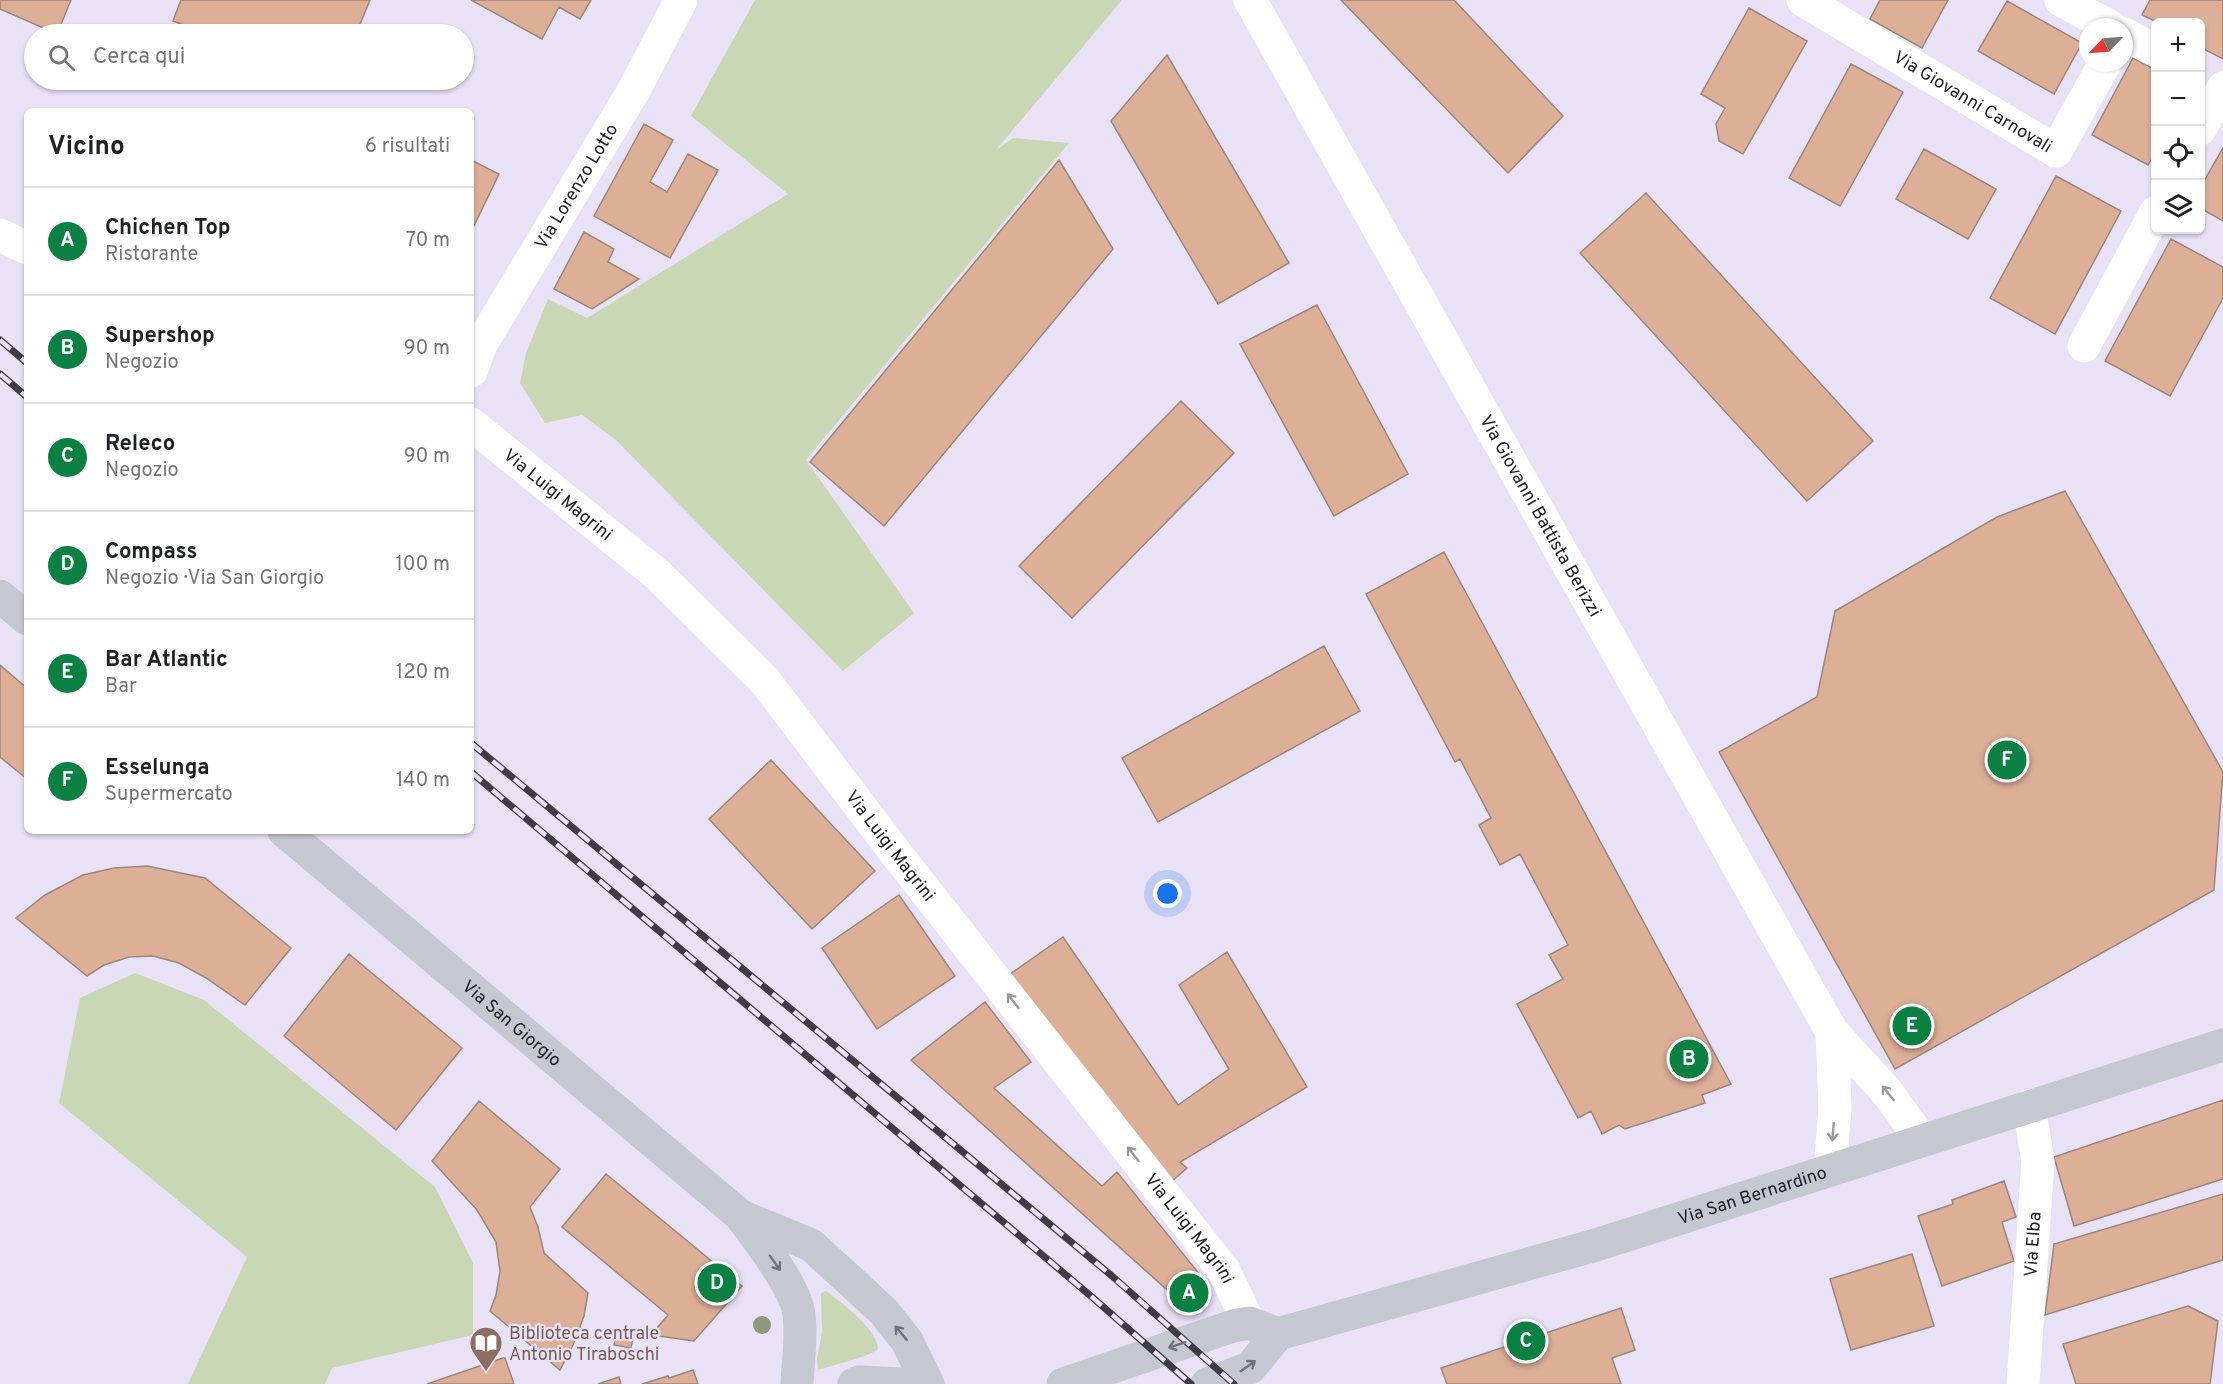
<!DOCTYPE html>
<html lang="it">
<head>
<meta charset="utf-8">
<style>
  :root { --surface:#fff; --page:#f6f6f6; --text:#202124; --muted:#757577; --line:#e0e0e0; --accent:#0b8043 }
  body { margin:0; font-family:Overpass,sans-serif; background:var(--page); color:var(--text) }
  .controls { position:absolute; right:18px; top:18px; display:grid; overflow:hidden; border-radius:9px; box-shadow:0 2px 4px #0004 }
  .controls button { width:54px; height:54px; display:grid; place-items:center; padding:0; border:0; border-bottom:2px solid var(--line); background:var(--surface); color:var(--text); font:30px sans-serif }
  .compass { position:absolute; left:2079px; top:18px; width:54px; height:54px; border-radius:50%; background:var(--surface); box-shadow:0 2px 4px #0004; rotate:245deg }
  .you { position:absolute; left:1168px; top:894px; width:21px; height:21px; margin:-15px; border:4px solid #fff; border-radius:50%; background:#1a73e8; box-shadow:0 0 0 9px #1a73e833 }
  .badge { display:grid; place-items:center; width:39px; height:39px; border-radius:50%; background:var(--accent); color:#fff; font-size:20px; font-weight:700 }
  .pin { position:absolute; translate:-50% -50%; border:3px solid #fff; box-shadow:0 2px 6px #0006 }
  .list { margin:0; padding:0; list-style:none }
  h2 { display:flex; justify-content:space-between; align-items:center; height:78px; margin:0; padding:0 24px; font-size:26px }
  h2 small { font-size:20px; font-weight:400; color:var(--muted) }
  .list li { display:grid; grid-template-columns:39px 1fr auto; gap:18px; align-items:center; box-sizing:border-box; height:108px; padding:0 24px; border-top:2px solid var(--line) }
  .list b { display:block; font-size:22px; white-space:nowrap }
  .list p { margin:0; font-size:20px; white-space:nowrap; color:var(--muted) }
  .list em { font-size:20px; font-style:normal; color:var(--muted) }
  .icon { flex:none; width:33px; height:33px; fill:none; stroke:currentColor; stroke-width:2; stroke-linecap:round; stroke-linejoin:round }
  .map { position:relative; flex:none; width:2223px; height:1384px; overflow:hidden }
  .search { position:absolute; background:var(--surface); box-shadow:0 2px 4px #0004; left:24px; top:24px; width:450px; height:66px; display:flex; align-items:center; gap:15px; box-sizing:border-box; padding:0 21px; border-radius:33px; color:var(--muted); font-size:22px }
  .panel { position:absolute; background:var(--surface); box-shadow:0 2px 4px #0004; left:24px; top:108px; width:450px; height:726px; border-radius:9px }
  .map>svg:first-child { display:block }
  .green { fill:#c9d7b5 }
  .building { fill:#ddaf97; stroke:#9b877d; stroke-width:1.5 }
  .lines { fill:none; stroke-linecap:round; stroke-linejoin:round }
  .minor { stroke:#fff; stroke-width:33 }
  .secondary { stroke:#c5c7d1; stroke-width:33 }
  .rail-casing { stroke:#3f3c45; stroke-width:7 }
  .rail { stroke:#e9e2f6; stroke-width:4.5; stroke-dasharray:14; stroke-linecap:butt }
  .tree { fill:#8f977d }
  .oneway { stroke:#9a999c }
  .oneway2 { stroke:#72727a }
  .labels { text-anchor:middle; stroke-width:4.5; stroke-linejoin:round; paint-order:stroke }
  .street-label { font-size:18px; fill:#1e1c23; stroke:#e9e2f6 }
  .education-label { font-size:18px; fill:#785e54; stroke:#e9e2f6; text-anchor:start }
</style>
</head>
<body>
<div class="map">
<svg width="2223" height="1384" viewBox="0 0 2223 1384">
  <rect width="100%" height="100%" fill="#e9e2f6"/>
  <!-- green -->
  <path class="green" d="M755 0H1122L996 150 1013 138 1069 143 806 460 914 613 843 671 616 440 582 415 545 423 520 383 526 353 548 299 587 318 788 194 691 116Z
    M135 973 204 1000 435 1187 473 1263V1335L332 1368 325 1384H188L247 1257 59 1103 80 998Z
    M826 1291C840 1301 879 1331 878 1349 869 1357 833 1365 818 1370L817 1359 822 1332 821 1293Z"/>
  <!-- building -->
  <path class="building" d="M0 0H71L57 34 0 9Z
    M181 0H370L356 34H208L173 21Z
    M471 0H591L580 19 559 7 542 39Z
    M1341 0H1454L1563 116 1508 173Z
    M1880 0H1948L1922 48 1870 19Z
    M2150 0H2223V59L2200 47V22H2157L2142 15Z
    M2007 1 2082 43 2054 94 1978 51Z
    M1749 8 1807 41 1743 154 1719 141 1716 124 1725 108 1701 94Z
    M1167 55 1289 263 1218 304 1111 121Z
    M2133 58 2156 70V151L2148 165 2092 135Z
    M1851 64 1903 92 1840 206 1789 178Z
    M324 80H339L337 85Z
    M644 124 673 140 650 182 667 192 688 154 718 170 670 258 594 216Z
    M2223 148V221L2200 208V188Z
    M1924 149 1996 189 1968 239 1896 199Z
    M471 160 499 174 471 232Z
    M1059 160 1113 249 884 526 810 462Z
    M2056 176 2121 211 2055 334 1990 298Z
    M1646 193 1873 441 1807 501 1580 253Z
    M584 232 614 249 608 262 639 279 592 309 554 289Z
    M2171 239 2223 267V298L2170 396 2105 361Z
    M1317 305 1408 474 1334 516 1240 344Z
    M1181 401 1234 453 1072 618 1019 566Z
    M2065 491 2223 772 2214 890 1895 1069 1719 752 1817 697 1835 611 1997 517Z
    M1444 552 1731 1084 1702 1095 1705 1103 1625 1129 1619 1125 1602 1134 1591 1111 1578 1118 1517 1004 1563 979 1549 955 1568 945 1520 854 1500 865 1479 825 1491 818 1460 759 1455 762 1366 594Z
    M1324 646 1360 711 1158 822 1122 758Z
    M0 665 27 688V779L0 757Z
    M771 760 875 871 812 929 709 819Z
    M147 866 205 878 291 948 245 1005 206 978 179 963 153 956 129 957 104 965 87 976 16 918 45 895 83 875 114 868Z
    M899 895 955 976 877 1029 822 948Z
    M1063 937 1178 1105 1229 1069 1179 985 1227 952 1307 1087 1180 1162 1187 1168 1170 1183 1010 974Z
    M349 954 462 1048 396 1130 284 1036Z
    M985 1002 1031 1062 994 1088 1102 1186 1117 1172 1209 1286 1185 1306 911 1060Z
    M2223 1100V1179L2074 1226 2054 1157Z
    M479 1101 560 1169 530 1207 538 1227 544 1253 588 1293 584 1316 574 1343 560 1370 490 1311 496 1295 500 1271 496 1242 477 1210 432 1161Z
    M606 1174 742 1286 694 1341 651 1335 668 1315 562 1227Z
    M2004 1181 2016 1217 2002 1222 2014 1261 1942 1286 1918 1216 1953 1204 1952 1200Z
    M2223 1194V1260L2045 1315 2054 1244Z
    M1912 1254 1934 1326 1851 1350 1830 1279Z
    M2188 1306 2218 1321 2210 1384H2076L2063 1344Z
    M1621 1308 1635 1350 1612 1358 1621 1384H1447L1441 1368Z
    M617 1331 634 1333 631 1348 614 1345Z
    M505 1358 514 1384H427L503 1358Z
    M693 1370 698 1384H642L668 1376 669 1378Z
    M619 1377 621 1384H598Z"/>
  <g class="lines">
    <!-- minor -->
    <g class="minor">
      <path id="s1" d="M1250 0 1832 1032 1887 1092 1922 1141"/>
      <path id="s2" d="M1803 0 2056 151 2105 63"/>
      <path d="M2061 0 2111 27"/>
      <path d="M2124 34 2156 51"/>
      <path d="M2200 129 2223 88"/>
      <path d="M0 235 27 248"/>
      <path d="M2084 346 2156 212"/>
      <path id="s3" d="M471 371 481 344 634 90 681 0"/>
      <path id="s4" d="M471 424 658 575 764 680 898 856 1224 1271 1249 1323"/>
      <path d="M1830 1170 1835 1108 1832 1032"/>
      <path id="s5" d="M2023 1384 2038 1161 2029 1106"/>
    </g>
    <!-- secondary -->
    <g class="secondary">
      <path d="M0 596 27 619"/>
      <path id="s6" d="M284 831 741 1216C758 1240 796 1287 799 1315 802 1338 798 1361 797 1384"/>
      <path d="M741 1216 811 1245 856 1286 884 1312 907 1341 928 1384"/>
      <path d="M854 1384 859 1382 902 1384"/>
      <path d="M1063 1384 1233 1326 1249 1323 1278 1334"/>
      <path id="s7" d="M1207 1384 1250 1368 1278 1334 1596 1245 2223 1045"/>
    </g>
    <defs>
      <path id="rail" d="M0 340 27 363
        M0 374 27 397
        M471 743 1112 1276 1234 1384
        M471 772 1092 1297 1191 1384"/>
    </defs>
    <!-- rail casing -->
    <use href="#rail" class="rail-casing"/>
    <!-- rail -->
    <use href="#rail" class="rail"/>
  </g>
  <!-- trees -->
  <circle class="tree" cx="762" cy="1325" r="9"/>
  <!-- one-way arrows -->
  <defs><path id="oneway-shaft" d="M-6 0H5M1.5-3L5.5 0L1.5 3" fill="none" stroke-width="1.6" stroke-linecap="round" stroke-linejoin="round" transform="scale(1.5)"/></defs>
  <g class="oneway">
    <use href="#oneway-shaft" transform="translate(1013 1001) rotate(-128)"/>
    <use href="#oneway-shaft" transform="translate(1888 1093) rotate(-129)"/>
    <use href="#oneway-shaft" transform="translate(1833 1132) rotate(95)"/>
    <use href="#oneway-shaft" transform="translate(1133 1154) rotate(-128)"/>
  </g>
  <g class="oneway2">
    <use href="#oneway-shaft" transform="translate(775 1263) rotate(55)"/>
    <use href="#oneway-shaft" transform="translate(901 1333) rotate(-130)"/>
    <use href="#oneway-shaft" transform="translate(1177 1345) rotate(161)"/>
    <use href="#oneway-shaft" transform="translate(1248 1366) rotate(-35)"/>
  </g>
  <!-- icons -->
  <defs>
    <symbol id="library-pin" viewBox="-11 -11 22 30"><path d="M0 17L-7.5 6A9.5 9.5 0 1 1 7.5 6Z" fill="#8d6e63" stroke="#e9e2f6"/><path d="M-6-4Q-3-5.5-.7-3.5V5Q-3 3-6 4ZM6-4Q3-5.5 .7-3.5V5Q3 3 6 4Z" fill="#fff"/></symbol>
  </defs>
  <g fill-rule="evenodd">
    <use href="#library-pin" x="467" y="1324" width="38" height="52"/>
  </g>
  <g class="labels">
    <!-- street labels -->
    <g class="street-label">
      <text dy="6" stroke="none"><textPath href="#s2" startOffset="198">Via Giovanni Carnovali</textPath></text>
      <text dy="6" stroke="none"><textPath href="#s3" startOffset="213">Via Lorenzo Lotto</textPath></text>
      <text dy="6" stroke="none"><textPath href="#s4" startOffset="112">Via Luigi Magrini</textPath></text>
      <text dy="6" stroke="none"><textPath href="#s1" startOffset="592">Via Giovanni Battista Berizzi</textPath></text>
      <text dy="6" stroke="none"><textPath href="#s4" startOffset="598">Via Luigi Magrini</textPath></text>
      <text dy="6" stroke="none"><textPath href="#s6" startOffset="298">Via San Giorgio</textPath></text>
      <text dy="6" stroke="none"><textPath href="#s7" startOffset="584">Via San Bernardino</textPath></text>
      <text dy="6" stroke="none"><textPath href="#s4" startOffset="1084">Via Luigi Magrini</textPath></text>
      <text dy="6" stroke="none"><textPath href="#s5" startOffset="140">Via Elba</textPath></text>
    </g>
    <!-- education labels -->
    <g class="education-label">
      <text x="509" y="1339">Biblioteca centrale<tspan x="509" dy="21">Antonio Tiraboschi</tspan></text>
    </g>
  </g>
</svg>
<div class="controls">
<button>+</button>
<button>−</button>
<button><svg class="icon" aria-label="locate" viewBox="0 0 24 24"><circle cx="12" cy="12" r="6"/><path d="M12 2v4M12 18v4M2 12h4M18 12h4"/></svg></button>
<button><svg class="icon" aria-label="layers" viewBox="0 0 24 24"><path d="M12 4l9 5-9 5-9-5zM3 14l9 5 9-5"/></svg></button>
</div>
<svg class="compass" viewBox="-18 -18 36 36"><path d="M0-13l5 13h-10z" fill="#e53935"/><path d="M0 13l5-13h-10z" fill="#757577"/></svg>
<div class="you"></div>
<div class="pin badge" style="left:1189px;top:1293px">A</div>
<div class="pin badge" style="left:1689px;top:1059px">B</div>
<div class="pin badge" style="left:1526px;top:1341px">C</div>
<div class="pin badge" style="left:717px;top:1283px">D</div>
<div class="pin badge" style="left:1912px;top:1026px">E</div>
<div class="pin badge" style="left:2007px;top:760px">F</div>
<div class="search"><svg class="icon" aria-label="search" viewBox="0 0 24 24"><circle cx="10" cy="10" r="6"/><path d="M15 15l6 6"/></svg>Cerca qui</div>
<section class="panel">
<h2>Vicino<small>6 risultati</small></h2>
<ul class="list">
<li><span class="badge">A</span><div><b>Chichen Top</b><p>Ristorante</p></div><em>70 m</em></li>
<li><span class="badge">B</span><div><b>Supershop</b><p>Negozio</p></div><em>90 m</em></li>
<li><span class="badge">C</span><div><b>Releco</b><p>Negozio</p></div><em>90 m</em></li>
<li><span class="badge">D</span><div><b>Compass</b><p>Negozio · Via San Giorgio</p></div><em>100 m</em></li>
<li><span class="badge">E</span><div><b>Bar Atlantic</b><p>Bar</p></div><em>120 m</em></li>
<li><span class="badge">F</span><div><b>Esselunga</b><p>Supermercato</p></div><em>140 m</em></li>
</ul>
</section>
</div>
</body>
</html>
